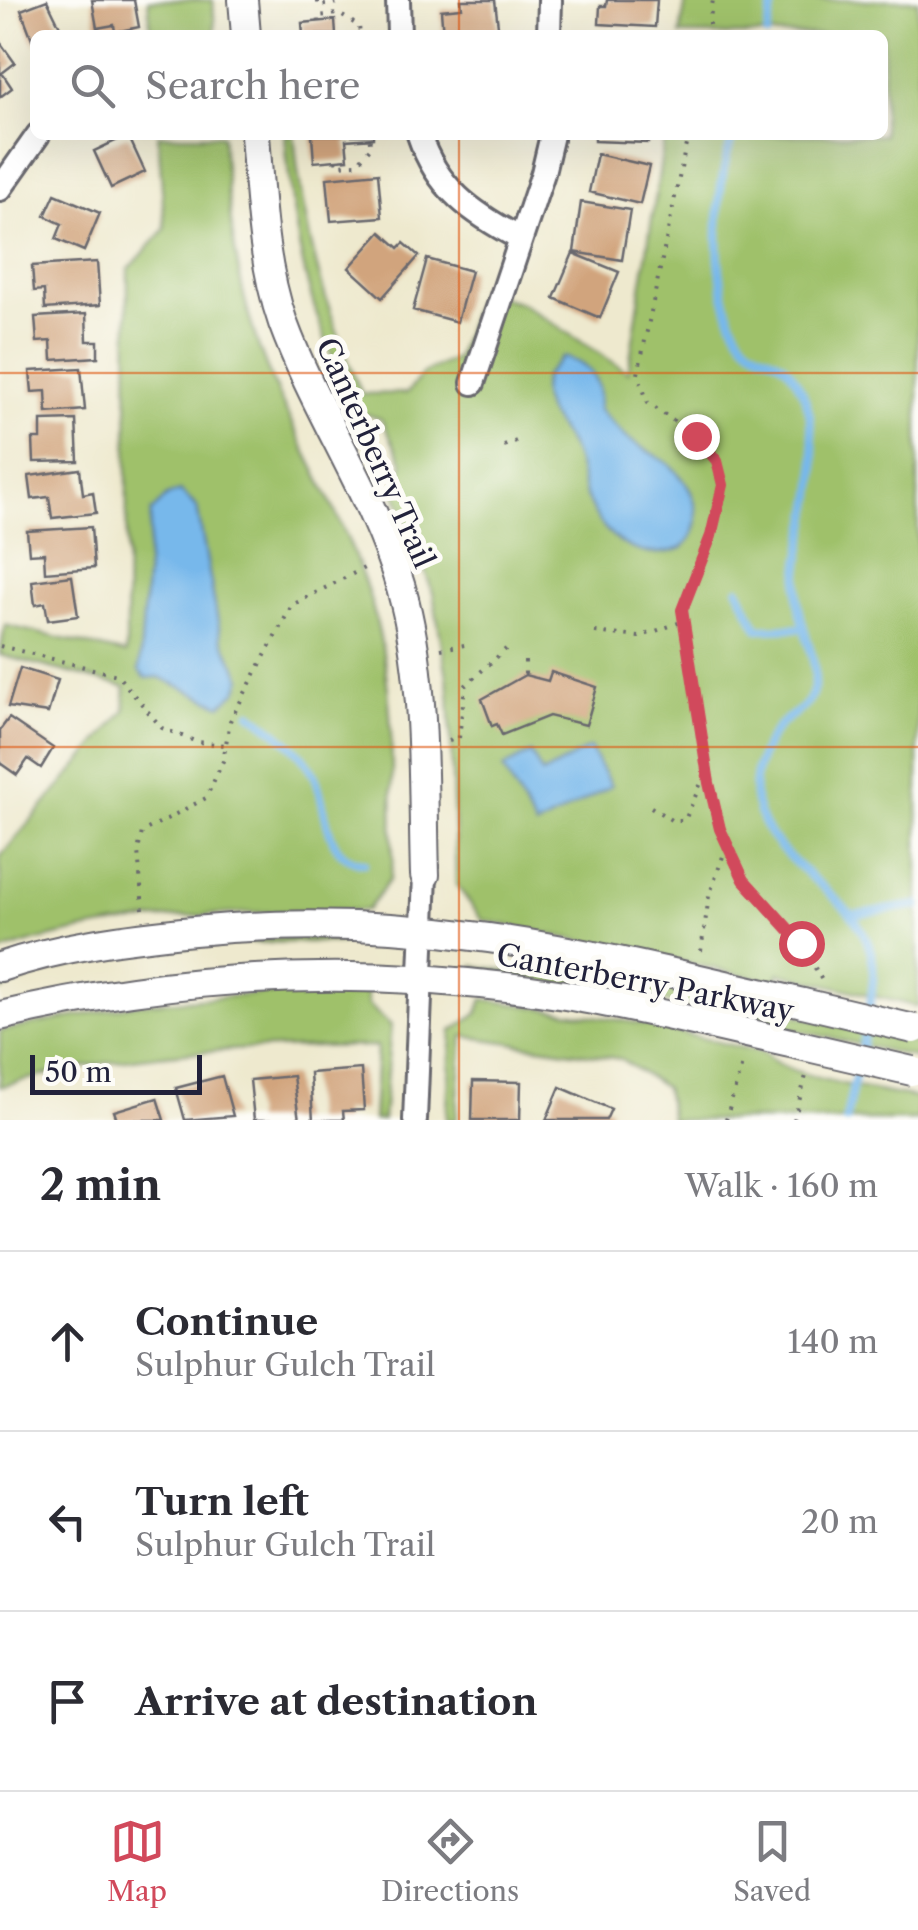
<!DOCTYPE html>
<html lang="en">
<head>
<meta charset="utf-8">
<style>
  :root { --surface:#fff; --page:#f2f2f3; --text:#2b2b33; --muted:#7c7c81; --line:#e1e1e2; --accent:#d1495b }
  body { margin:0; font-family:"Libre Caslon Text",serif; background:var(--page); color:var(--text) }
  .scale { position:absolute; left:30px; bottom:25px; width:172px; box-sizing:border-box; padding-left:10px; border:5px solid #22223b; border-top:0; font-size:28px; line-height:35px; white-space:nowrap; color:#22223b; -webkit-text-stroke:8px #fdfcf7; paint-order:stroke }
  .stop { position:absolute; width:30px; height:30px; margin:-22px; border:8px solid #d1495b; border-radius:50%; background:#fff }
  .stop.end { background:#d1495b; border-color:#fff; box-shadow:0 2px 10px #0008 }
  .list { margin:0; padding:0; list-style:none }
  h2 { display:flex; justify-content:space-between; align-items:center; height:130px; margin:0; padding:0 40px; font-size:42px }
  h2 small { font-size:32px; font-weight:400; color:var(--muted) }
  .list li { display:grid; grid-template-columns:65px 1fr auto; gap:30px; align-items:center; box-sizing:border-box; height:180px; padding:0 40px; border-top:2px solid var(--line) }
  .list b { display:block; font-size:38px; white-space:nowrap }
  .list p { margin:0; font-size:32px; white-space:nowrap; color:var(--muted) }
  .list em { font-size:32px; font-style:normal; color:var(--muted) }
  .icon { flex:none; width:55px; height:55px; fill:none; stroke:currentColor; stroke-width:2; stroke-linecap:round; stroke-linejoin:round }
  .map { position:relative; flex:none; width:918px; height:1120px; overflow:hidden }
  .search { position:absolute; background:var(--surface); box-shadow:0 10px 40px #0002; left:30px; right:30px; top:30px; height:110px; display:flex; align-items:center; gap:25px; box-sizing:border-box; padding:0 35px; border-radius:15px; color:var(--muted); font-size:38px }
  .sheet { height:670px; background:var(--surface) }
  nav { display:flex; justify-content:space-around; align-items:center; box-sizing:border-box; height:140px; border-top:2px solid var(--line); background:var(--surface); font-size:28px; color:var(--muted) }
  nav a { display:grid; justify-items:center; gap:5px }
  nav .on { color:var(--accent) }
  .map>svg:first-child { display:block }
  .green { fill:#9fc16b; stroke:#607253; stroke-width:2.5 }
  .water { fill:#77b8eb; stroke:#4c6d93; stroke-width:2.5 }
  .lines { fill:none; stroke-linecap:round; stroke-linejoin:round }
  .stream { stroke:#77b8eb; stroke-width:8 }
  .building { fill:#d1a47d }
  .minor-casing { stroke:#69686e; stroke-width:28 }
  .tertiary-casing { stroke:#69686e; stroke-width:32 }
  .path { stroke:#69686e; stroke-width:4; stroke-dasharray:2.5 8; stroke-linecap:butt }
  .minor { stroke:#fff; stroke-width:22 }
  .tertiary { stroke:#fff; stroke-width:28 }
  .tertiary-bridge-casing { stroke:#69686e; stroke-width:32; stroke-linecap:butt }
  .tertiary-bridge { stroke:#fff; stroke-width:28 }
  .route { stroke:#d1495b; stroke-width:12 }
  .grid { fill:none; stroke:#de560e; stroke-width:2.5; stroke-opacity:0.55 }
  .labels { text-anchor:middle; stroke-width:10; stroke-linejoin:round; paint-order:stroke }
  .street-label { font-size:30px; fill:#22223b; stroke:#fdfcf7 }
</style>
</head>
<body>
<div class="map">
<svg width="918" height="1120" viewBox="0 0 918 1120">
  <rect width="100%" height="100%" fill="#fdfcf7"/>
  <filter id="ink" filterUnits="userSpaceOnUse"><feTurbulence type="fractalNoise" baseFrequency=".01" numOctaves="2"/><feDisplacementMap in="SourceGraphic" scale="20" xChannelSelector="R" yChannelSelector="G"/><feConvolveMatrix kernelMatrix="1 2 1 2 8 2 1 2 1" color-interpolation-filters="sRGB"/></filter>
  <filter id="wash" filterUnits="userSpaceOnUse"><feTurbulence type="fractalNoise" baseFrequency=".0048" numOctaves="4" result="noise"/><feDisplacementMap in="SourceGraphic" scale="40" xChannelSelector="R" yChannelSelector="G"/><feGaussianBlur stdDeviation="2.25" result="paint"/><feColorMatrix in="noise" values="0 0 0 0 0 0 0 0 0 0 0 0 0 0 0 0 0 1.4 0 .05"/><feComposite in="paint" operator="in"/></filter>
  <g filter="url(#wash)">
    <rect width="100%" height="100%" fill="#eee9ce"/>
    <!-- green -->
    <path class="green" d="M148 0H213L215 33 151 35Z
      M686 0H918V1007L779 973 776 982 482 920 456 884 449 689 433 593 395 491 403 463 381 419 356 411C308 311 294 245 285 135H294C302 228 325 309 362 394L407 393 423 373 456 358 480 290 523 304 628 372 665 135H883V35H680Z
      M158 135H222C229 214 236 292 266 366 301 453 355 532 377 624 396 700 391 782 393 860L390 879 367 910C245 912 117 912 0 952V857L125 710V687L0 655 5 625 126 654 128 270 165 229Z
      M285 937 376 939V943C259 940 106 939 0 991V981C91 949 189 945 285 937Z
      M475 966 716 997 918 1043V1058L690 1006 481 971Z
      M294 991H366L368 1005 391 1025 383 1120H373L377 1046C251 1047 122 1050 0 1087V1031L138 1004Z
      M483 999 638 1023 765 1053C779 1076 887 1093 918 1098V1120H671L665 1088 621 1059 463 1036 456 1120H446L452 1031 478 1013Z"/>
    <!-- water -->
    <path class="water" d="M563 357C591 364 603 381 598 409 607 418 616 428 626 437 639 449 659 454 672 467 695 489 709 523 682 548 637 565 603 538 586 496 580 482 580 465 573 451 560 424 533 408 545 375Z
      M180 491 197 507 221 638 242 678 237 691 221 705 159 677 146 678 139 671 151 512 167 496Z
      M590 748 611 786 536 827 503 768 531 753 542 774Z"/>
    <g class="lines">
      <!-- stream -->
      <path class="stream" d="M767 35 774 0
        M734 135C713 183 709 298 744 341 755 354 771 355 783 364 796 375 808 401 810 417 812 439 817 464 814 486 810 522 796 562 798 598 799 629 823 664 812 694 806 711 791 713 780 725 762 745 750 777 756 802 771 872 864 891 873 963 877 994 852 1084 846 1120
        M738 589 758 629 802 628
        M251 713C272 729 294 744 309 766 330 794 318 859 364 863
        M853 915 918 905"/>
    </g>
    <g id="blocks">
      <!-- building -->
      <path class="building" d="M47 0 64 35H35V47L21 10Z
        M92 0H134L139 27 115 32 114 25 97 28Z
        M461 0H495L499 35H443L441 10 462 8Z
        M607 0H657L655 27 599 24 600 6H606Z
        M335 20 336 35H303L302 23Z
        M0 42 15 63 2 73 12 88 0 97Z
        M128 135 145 172 111 188 94 151Z
        M312 135H373V138L346 140 348 159 314 162Z
        M594 135H648V143L594 141Z
        M597 154 649 166 640 204 589 192Z
        M378 173 382 217 331 221 327 178Z
        M55 194 100 213 84 251 56 239 62 224 45 216Z
        M581 202 630 210 622 260 574 252Z
        M381 232 399 248 404 243 419 256 382 298 349 268Z
        M573 253 619 272 600 318 554 298Z
        M427 259 471 271 457 322 413 310Z
        M97 262 100 305 45 309 44 290 34 291 32 266Z
        M86 314 87 341H98V357L52 360 51 341 37 342 35 317Z
        M81 368 85 410 47 413 46 391 32 392 30 371Z
        M76 420 78 461 34 462 33 439H41V421Z
        M80 469 83 494 93 492 96 513 52 518 49 497 32 499 29 476Z
        M91 527 94 568 45 572 44 553 29 554 27 531Z
        M72 576 78 616 48 620 45 603 35 605 32 581Z
        M20 668 58 680 48 713 8 707Z
        M551 672 597 687 586 725 549 716 502 735 497 724 492 726 482 699 525 675 548 681Z
        M9 718 53 748 41 768 28 759 17 775 0 763V730Z
        M361 1069 364 1110 343 1111 344 1120H313L310 1073Z
        M222 1076 233 1116 185 1120 176 1088Z
        M293 1076 299 1120H254L250 1080Z
        M473 1081 521 1082 520 1120H472Z
        M560 1087 611 1109 606 1120H546Z
        M157 1098 164 1120H117L114 1111Z"/>
    </g>
  </g>
  <g filter="url(#ink)">
    <use href="#blocks" fill-opacity="0" stroke="#69686e" stroke-width="2.5"/>
    <g class="lines">
      <defs>
        <path id="minor" d="M398 0 399 35
          M549 35 550 0
          M419 135C437 189 472 213 521 239
          M0 189 38 135
          M473 383 543 173 552 135
          M415 1120 425 875"/>
        <path id="tertiary" d="M243 0 246 35
          M255 135C260 198 262 262 283 323 316 413 374 495 401 588 427 680 422 780 425 875
          M0 967C62 946 129 937 194 931 418 909 589 953 803 1003
          M0 1016C186 972 376 965 565 995 642 1008 719 1027 795 1044"/>
      </defs>
      <!-- minor casing -->
      <use href="#minor" class="minor-casing"/>
      <!-- tertiary casing -->
      <use href="#tertiary" class="tertiary-casing"/>
      <!-- path -->
      <path class="path" d="M318 1V6L338 3
        M319 22 318 16 339 14 359 26 360 35
        M707 35 713 0
        M688 135 638 374 648 403 695 436 721 471 719 511 682 610 720 829 744 880 801 943 824 984
        M336 160 337 165 357 164 371 147 369 136
        M504 446 521 439
        M595 632 639 637 684 621
        M0 646 117 675 162 728 197 742 225 745
        M441 649 470 644
        M525 661V675
        M449 741 459 738 465 686 508 647
        M651 807 671 820H685L701 783 709 781
        M143 909 138 851 142 832 206 798 223 761 230 721 292 605 364 568
        M701 951 709 896 727 845
        M726 1120 743 1061
        M794 1120 807 1072"/>
      <!-- minor -->
      <use href="#minor" class="minor"/>
      <!-- tertiary -->
      <use href="#tertiary" class="tertiary"/>
      <defs>
        <path id="tertiary-bridge" d="M803 1003 914 1029
          M795 1044 912 1071"/>
      </defs>
      <!-- tertiary-bridge casing -->
      <use href="#tertiary-bridge" class="tertiary-bridge-casing"/>
      <!-- tertiary-bridge -->
      <use href="#tertiary-bridge" class="tertiary-bridge"/>
    </g>
  </g>
  <g class="lines" filter="url(#ink)">
    <!-- route -->
    <path class="route" d="M696 436 717 461 723 485 711 536 682 610 709 783 720 829 744 880 801 943"/>
  </g>
  <!-- grid -->
  <path class="grid" d="M459 0V35M459 135V1120M0 373H918M0 747H918"/>
  <g class="labels">
    <!-- street labels -->
    <g class="street-label">
      <text transform="translate(375 453) rotate(66)" y="10">Canterberry Trail</text>
      <text transform="translate(645 983) rotate(11)" y="10">Canterberry Parkway</text>
    </g>
  </g>
</svg>
<div class="scale">50 m</div>
<div class="stop" style="left:801px;top:943px"></div>
<div class="stop end" style="left:696px;top:436px"></div>
<div class="search"><svg class="icon" aria-label="search" viewBox="0 0 24 24"><circle cx="10" cy="10" r="6"/><path d="M15 15l6 6"/></svg>Search here</div>
</div>
<section class="sheet">
<h2>2 min<small>Walk · 160 m</small></h2>
<ul class="list">
<li><svg class="icon" aria-label="ahead" viewBox="0 0 24 24"><path d="M12 20V5M6 11l6-6 6 6"/></svg><div><b>Continue</b><p>Sulphur Gulch Trail</p></div><em>140 m</em></li>
<li><svg class="icon" aria-label="left" viewBox="0 0 24 24"><path d="M17 20v-9H6M10 6l-5 5 5 5"/></svg><div><b>Turn left</b><p>Sulphur Gulch Trail</p></div><em>20 m</em></li>
<li><svg class="icon" aria-label="arrive" viewBox="0 0 24 24"><path d="M6 21V4h12l-3 4 3 4H6"/></svg><div><b>Arrive at destination</b></div></li>
</ul>
</section>
<nav>
<a class="on"><svg class="icon" aria-label="map" viewBox="0 0 24 24"><path d="M3 6l6-2 6 2 6-2v14l-6 2-6-2-6 2zM9 4v14M15 6v14"/></svg>Map</a>
<a><svg class="icon" aria-label="directions" viewBox="0 0 24 24"><path d="M12 3l9 9-9 9-9-9zM9 14v-3h6M13 9l2 2-2 2"/></svg>Directions</a>
<a><svg class="icon" aria-label="saved" viewBox="0 0 24 24"><path d="M7 4h10v16l-5-4-5 4z"/></svg>Saved</a>
</nav>
</body>
</html>
